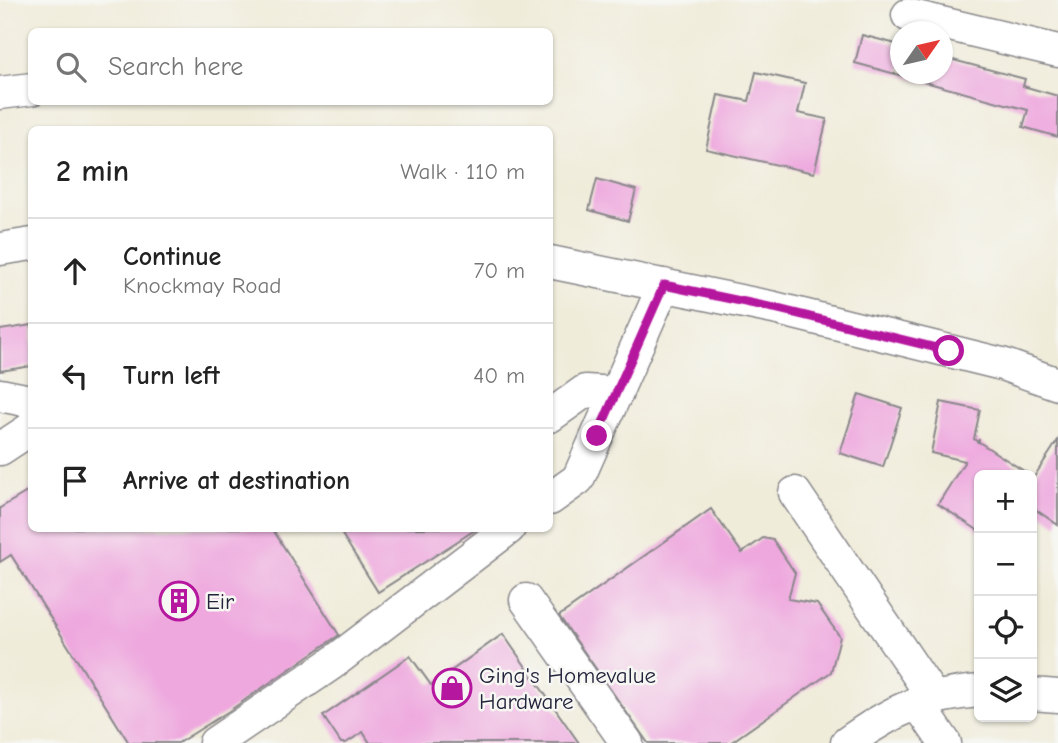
<!DOCTYPE html>
<html lang="en">
<head>
<meta charset="utf-8">
<style>
  :root { --surface:#fff; --page:#f6f6f6; --text:#222; --muted:#767676; --line:#e0e0e0 }
  body { margin:0; font-family:"Comic Neue",sans-serif; background:var(--page); color:var(--text) }
  .controls { position:absolute; right:21px; bottom:21px; display:grid; overflow:hidden; border-radius:10px; box-shadow:0 2px 5px #0004 }
  .controls button { width:63px; height:63px; display:grid; place-items:center; padding:0; border:0; border-bottom:2px solid var(--line); background:var(--surface); color:var(--text); font:35px sans-serif }
  .compass { position:absolute; left:890px; top:21px; width:63px; height:63px; border-radius:50%; background:var(--surface); box-shadow:0 2px 5px #0004; rotate:56deg }
  .stop { position:absolute; width:21px; height:21px; margin:-16px; border:5px solid #b5179e; border-radius:50%; background:#fff }
  .stop.end { background:#b5179e; border-color:#fff; box-shadow:0 2px 7px #0008 }
  .list { margin:0; padding:0; list-style:none }
  h2 { display:flex; justify-content:space-between; align-items:center; height:91px; margin:0; padding:0 28px; font-size:30px }
  h2 small { font-size:23px; font-weight:400; color:var(--muted) }
  .list li { display:grid; grid-template-columns:46px 1fr auto; gap:21px; align-items:center; box-sizing:border-box; height:105px; padding:0 28px; border-top:2px solid var(--line) }
  .list b { display:block; font-size:26px; white-space:nowrap }
  .list p { margin:0; font-size:23px; white-space:nowrap; color:var(--muted) }
  .list em { font-size:23px; font-style:normal; color:var(--muted) }
  .icon { flex:none; width:38px; height:38px; fill:none; stroke:currentColor; stroke-width:2; stroke-linecap:round; stroke-linejoin:round }
  .map { position:relative; flex:none; width:1058px; height:743px; overflow:hidden }
  .search { position:absolute; background:var(--surface); box-shadow:0 2px 5px #0004; left:28px; top:28px; width:525px; height:77px; display:flex; align-items:center; gap:18px; box-sizing:border-box; padding:0 24px; border-radius:10px; color:var(--muted); font-size:26px }
  .panel { position:absolute; background:var(--surface); box-shadow:0 2px 5px #0004; left:28px; top:126px; width:525px; height:406px; border-radius:10px }
  .map>svg:first-child { display:block }
  .building { fill:#eea8de }
  .lines { fill:none; stroke-linecap:round; stroke-linejoin:round }
  .minor-casing { stroke:#89878a; stroke-width:35 }
  .minor { stroke:#fff; stroke-width:32 }
  .route { stroke:#b5179e; stroke-width:9 }
  .labels { text-anchor:middle; stroke-width:5; stroke-linejoin:round; paint-order:stroke }
  .poi-label { font-size:23px; fill:#22223b; stroke:#f6f6f2; text-anchor:start }
</style>
</head>
<body>
<div class="map">
<svg width="1058" height="743" viewBox="0 0 1058 743">
  <rect width="100%" height="100%" fill="#f6f6f2"/>
  <filter id="ink" filterUnits="userSpaceOnUse"><feTurbulence type="fractalNoise" baseFrequency=".0143" numOctaves="2"/><feDisplacementMap in="SourceGraphic" scale="14" xChannelSelector="R" yChannelSelector="G"/><feConvolveMatrix kernelMatrix="1 2 1 2 8 2 1 2 1" color-interpolation-filters="sRGB"/></filter>
  <filter id="wash" filterUnits="userSpaceOnUse"><feTurbulence type="fractalNoise" baseFrequency=".00686" numOctaves="4" result="noise"/><feDisplacementMap in="SourceGraphic" scale="28" xChannelSelector="R" yChannelSelector="G"/><feGaussianBlur stdDeviation="1.57" result="paint"/><feColorMatrix in="noise" values="0 0 0 0 0 0 0 0 0 0 0 0 0 0 0 0 0 1.4 0 .05"/><feComposite in="paint" operator="in"/></filter>
  <g filter="url(#wash)">
    <rect width="100%" height="100%" fill="#f0ecda"/>
    <g id="blocks">
      <!-- building -->
      <path class="building" d="M862 35 900 45V74H942V57L1025 79 1023 86 1058 96V137L1023 127 1028 110 855 63Z
        M756 72 805 83 798 113 827 119 814 173 706 149 718 95 749 101Z
        M597 179 636 190 628 221 589 210Z
        M32 325V366L0 371V330Z
        M859 394 902 408 883 467 840 453Z
        M941 402 980 410 974 439 978 442 979 439V442L1030 475H979V531L938 504 965 461 931 453Z
        M1058 440V525L1032 507V480Z
        M32 489V528H272L339 635 229 711 178 743H129L11 555 0 562V508Z
        M711 509 742 553 763 538 773 540 795 573 788 599 817 604 840 637 831 672 730 743H648L559 616Z
        M338 528H478L378 592Z
        M503 634 579 743H370L363 732 346 743H341L323 716 410 656 431 685Z"/>
    </g>
  </g>
  <g filter="url(#ink)">
    <use href="#blocks" fill-opacity="0" stroke="#89878a" stroke-width="2"/>
    <g class="lines">
      <defs>
        <path id="minor" d="M908 15 1058 51
          M0 93 32 89
          M0 249 32 244
          M550 262 774 308 1002 364 1058 384
          M0 395 25 400 32 405
          M550 416 585 391 617 393
          M0 449 32 428
          M795 493 933 697
          M550 499 578 479 664 285
          M526 600 627 743
          M1032 694 1058 696
          M917 702 945 743
          M215 743 331 664 509 528
          M847 743C891 711 925 695 979 691"/>
      </defs>
      <!-- minor casing -->
      <use href="#minor" class="minor-casing"/>
      <!-- minor -->
      <use href="#minor" class="minor"/>
    </g>
  </g>
  <g class="lines" filter="url(#ink)">
    <!-- route -->
    <path class="route" d="M597 436 664 285 774 308 949 351"/>
  </g>
  <!-- icons -->
  <defs>
    <symbol id="building-ring" viewBox="-11 -11 22 22"><circle r="9.5" fill="#f6f6f2" stroke="#b5179e" stroke-width="1.5"/><path d="M-4-6H4V6H1V3H-1V6H-4ZM-2.5-4.3h1.7v1.8h-1.7ZM.8-4.3h1.7v1.8H.8ZM-2.5-1h1.7V.8h-1.7ZM.8-1h1.7V.8H.8Z" fill="#b5179e"/></symbol>
    <symbol id="shop-ring" viewBox="-11 -11 22 22"><circle r="9.5" fill="#f6f6f2" stroke="#b5179e" stroke-width="1.5"/><path d="M-5-2.5h2.3a2.7 3.5 0 0 1 5.4 0H5L5.5 6h-11ZM-1.5-2.5h3a1.5 2.3 0 0 0-3 0Z" fill="#b5179e"/></symbol>
  </defs>
  <g fill-rule="evenodd">
    <use href="#building-ring" x="157" y="579" width="44" height="44"/>
    <use href="#shop-ring" x="430" y="666" width="44" height="44"/>
  </g>
  <g class="labels">
    <!-- poi labels -->
    <g class="poi-label">
      <text x="206" y="609">Eir</text>
      <text x="479" y="683">Ging's Homevalue<tspan x="479" dy="26">Hardware</tspan></text>
    </g>
  </g>
</svg>
<div class="controls">
<button>+</button>
<button>−</button>
<button><svg class="icon" aria-label="locate" viewBox="0 0 24 24"><circle cx="12" cy="12" r="6"/><path d="M12 2v4M12 18v4M2 12h4M18 12h4"/></svg></button>
<button><svg class="icon" aria-label="layers" viewBox="0 0 24 24"><path d="M12 4l9 5-9 5-9-5zM3 14l9 5 9-5"/></svg></button>
</div>
<svg class="compass" viewBox="-18 -18 36 36"><path d="M0-13l5 13h-10z" fill="#e53935"/><path d="M0 13l5-13h-10z" fill="#767676"/></svg>
<div class="stop" style="left:949px;top:351px"></div>
<div class="stop end" style="left:597px;top:436px"></div>
<div class="search"><svg class="icon" aria-label="search" viewBox="0 0 24 24"><circle cx="10" cy="10" r="6"/><path d="M15 15l6 6"/></svg>Search here</div>
<section class="panel">
<h2>2 min<small>Walk · 110 m</small></h2>
<ul class="list">
<li><svg class="icon" aria-label="ahead" viewBox="0 0 24 24"><path d="M12 20V5M6 11l6-6 6 6"/></svg><div><b>Continue</b><p>Knockmay Road</p></div><em>70 m</em></li>
<li><svg class="icon" aria-label="left" viewBox="0 0 24 24"><path d="M17 20v-9H6M10 6l-5 5 5 5"/></svg><div><b>Turn left</b></div><em>40 m</em></li>
<li><svg class="icon" aria-label="arrive" viewBox="0 0 24 24"><path d="M6 21V4h12l-3 4 3 4H6"/></svg><div><b>Arrive at destination</b></div></li>
</ul>
</section>
</div>
</body>
</html>
